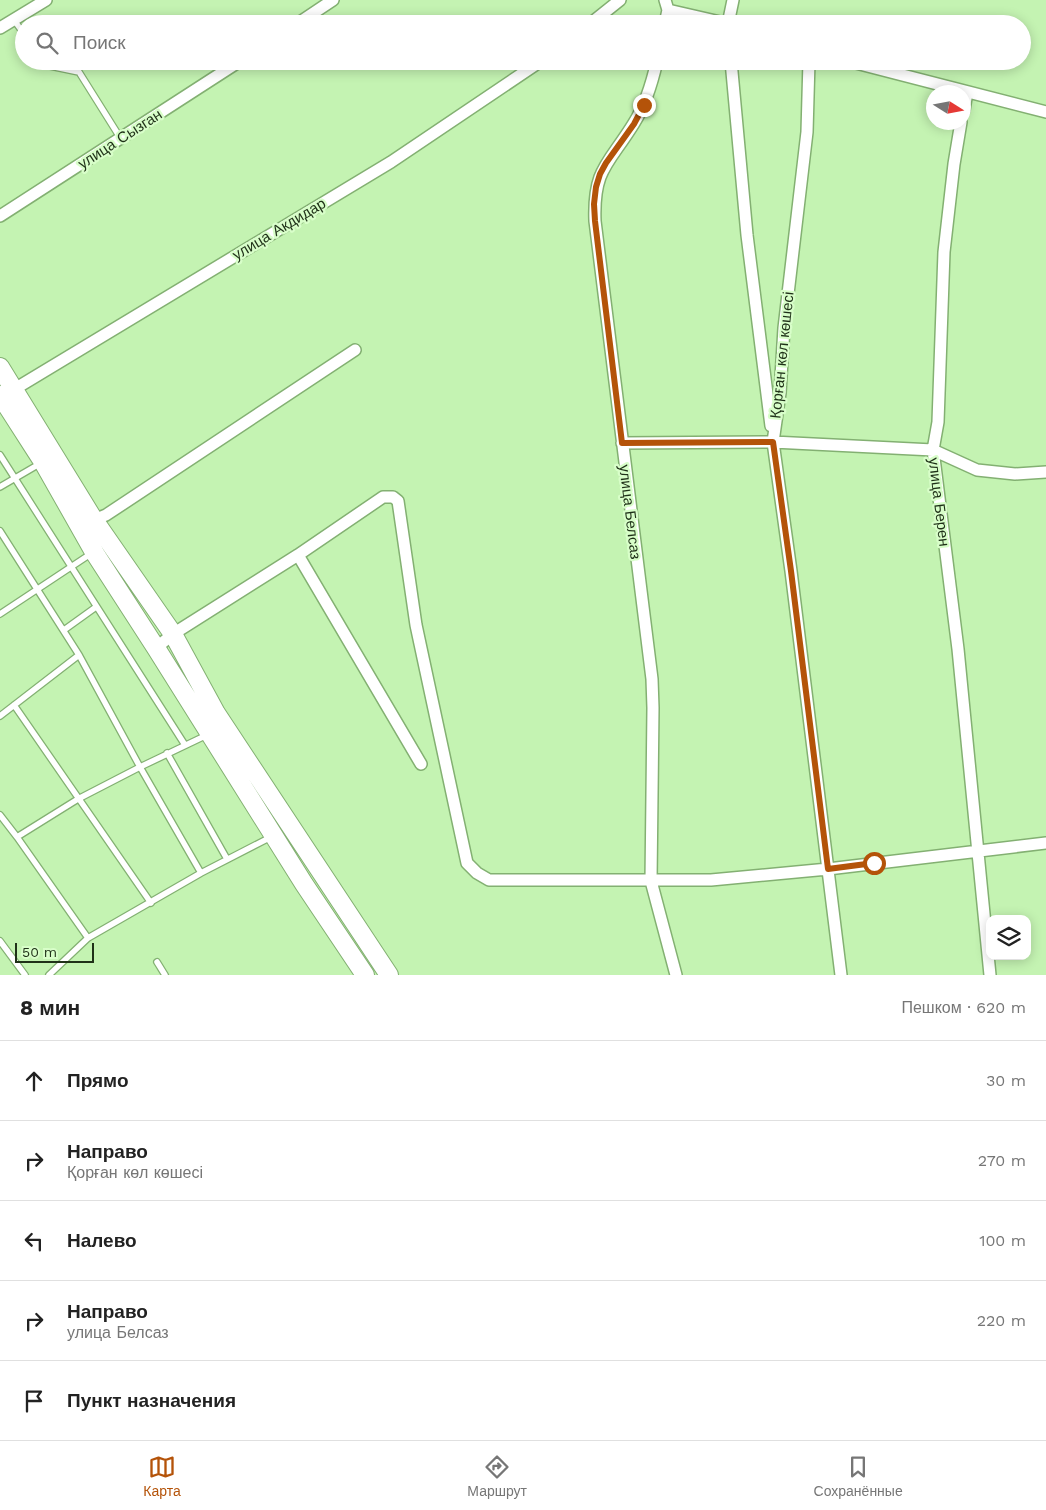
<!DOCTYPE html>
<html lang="ru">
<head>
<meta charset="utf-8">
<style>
  :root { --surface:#fff; --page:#f2f2f2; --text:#222; --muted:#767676; --line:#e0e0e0; --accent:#b45309 }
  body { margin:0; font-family:"Work Sans",sans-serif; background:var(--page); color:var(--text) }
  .controls { position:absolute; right:15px; bottom:15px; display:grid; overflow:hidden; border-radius:10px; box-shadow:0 2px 12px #0003 }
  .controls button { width:45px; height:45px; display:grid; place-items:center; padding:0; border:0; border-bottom:1px solid var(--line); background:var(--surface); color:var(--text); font:25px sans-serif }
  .compass { position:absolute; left:926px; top:85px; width:45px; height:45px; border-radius:50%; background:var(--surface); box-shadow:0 2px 12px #0003; rotate:101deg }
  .scale { position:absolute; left:15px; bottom:12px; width:79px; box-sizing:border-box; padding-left:5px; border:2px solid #1f3118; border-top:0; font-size:14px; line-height:18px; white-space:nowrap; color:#1f3118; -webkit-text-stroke:4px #d8fec9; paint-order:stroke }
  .stop { position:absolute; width:15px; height:15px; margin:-11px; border:4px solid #b45309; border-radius:50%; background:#fff }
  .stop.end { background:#b45309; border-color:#fff; box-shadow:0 1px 5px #0008 }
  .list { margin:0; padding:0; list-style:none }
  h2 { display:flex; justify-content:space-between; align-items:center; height:65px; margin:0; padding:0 20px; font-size:21px }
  h2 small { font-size:16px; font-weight:400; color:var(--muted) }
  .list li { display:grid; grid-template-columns:32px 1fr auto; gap:15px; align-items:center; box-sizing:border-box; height:80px; padding:0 20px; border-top:1px solid var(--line) }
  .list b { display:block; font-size:19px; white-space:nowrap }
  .list p { margin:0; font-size:16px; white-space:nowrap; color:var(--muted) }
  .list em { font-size:16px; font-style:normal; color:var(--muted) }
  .icon { flex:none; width:28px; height:28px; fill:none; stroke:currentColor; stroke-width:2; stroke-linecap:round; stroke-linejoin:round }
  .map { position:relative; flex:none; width:1046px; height:975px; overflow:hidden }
  .search { position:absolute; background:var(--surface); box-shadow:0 2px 12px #0003; left:15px; right:15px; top:15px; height:55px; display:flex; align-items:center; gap:12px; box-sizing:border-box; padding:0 18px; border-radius:28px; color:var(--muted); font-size:19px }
  .sheet { height:465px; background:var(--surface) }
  nav { display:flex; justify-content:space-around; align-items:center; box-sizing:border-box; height:70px; border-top:1px solid var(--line); background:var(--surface); font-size:14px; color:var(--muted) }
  nav a { display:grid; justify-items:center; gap:2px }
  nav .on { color:var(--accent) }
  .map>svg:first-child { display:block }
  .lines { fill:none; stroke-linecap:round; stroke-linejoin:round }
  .service-casing { stroke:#83b072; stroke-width:8 }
  .minor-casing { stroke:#83b072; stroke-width:14 }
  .primary-casing { stroke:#83b072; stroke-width:20 }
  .service { stroke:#fff; stroke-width:5.5 }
  .minor { stroke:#fff; stroke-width:11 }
  .primary { stroke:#fff; stroke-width:18 }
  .route { stroke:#b45309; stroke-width:6 }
  .labels { text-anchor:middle; stroke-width:4.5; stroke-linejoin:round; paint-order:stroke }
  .street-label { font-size:15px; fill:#1f3118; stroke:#d8fec9 }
</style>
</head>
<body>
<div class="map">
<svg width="1046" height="975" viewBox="0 0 1046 975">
  <rect width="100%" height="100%" fill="#c4f3b2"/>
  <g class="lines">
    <defs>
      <path id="service" d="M14 20 24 34
        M45 61 50 66 79 72 121 139
        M0 455 185 745
        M0 487 41 463
        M0 531 79 655
        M0 614 92 553
        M64 630 96 607
        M14 705 151 903
        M0 716 79 655 140 767 201 873
        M167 753 227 859
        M0 815 17 837
        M88 938 17 837 78 799 140 767 207 735
        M0 941 25 975
        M157 962 165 975
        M49 975 88 938 201 873 271 837"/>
      <path id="minor" d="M665 0 668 10 729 24
        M297 24 333 0
        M590 24 620 0
        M665 24 668 10
        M728 24 733 0
        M0 28 46 0
        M657 61C652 83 646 104 634 123 609 164 593 168 595 221L652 679 653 708 651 881 676 975
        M731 61 747 235 771 426
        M809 61 807 132 784 328 780 393 773 442 791 571 841 975
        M848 61 1046 112
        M964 110 967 92
        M961 122 954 164 944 252 938 422 933 450 958 649 990 975
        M0 216 240 61
        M13 390 391 162 541 61
        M622 443 773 442 933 450 977 470 1015 474 1046 472
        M94 520 106 515 355 350
        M298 555 421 764
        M156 648 173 634 298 555 383 497H393L398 501 416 625 467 863 477 873 489 880H711L828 869 1046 843"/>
      <path id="primary" d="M0 367 94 520 173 634 216 713 389 975
        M0 395 43 462 94 552 156 648 304 884 365 975"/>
    </defs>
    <!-- service casing -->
    <use href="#service" class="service-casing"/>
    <!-- minor casing -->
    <use href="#minor" class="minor-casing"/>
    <!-- primary casing -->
    <use href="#primary" class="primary-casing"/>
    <!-- service -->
    <use href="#service" class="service"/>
    <!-- minor -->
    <use href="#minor" class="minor"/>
    <!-- primary -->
    <use href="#primary" class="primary"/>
  </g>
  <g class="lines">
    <!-- route -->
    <path class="route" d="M644 105 634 124 606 163 600 174 596 187 594 204 595 221 622 443 773 442 791 571 828 869 874 863"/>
  </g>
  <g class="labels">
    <!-- street labels -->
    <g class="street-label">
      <text transform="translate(120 139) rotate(-33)" y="5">улица Сызган</text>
      <text transform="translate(279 229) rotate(-31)" y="5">улица Акдидар</text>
      <text transform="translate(782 355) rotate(-84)" y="5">Қорған көл көшесі</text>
      <text transform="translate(939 502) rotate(83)" y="5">улица Берен</text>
      <text transform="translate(630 512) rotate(83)" y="5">улица Белсаз</text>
    </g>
  </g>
</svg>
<div class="controls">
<button><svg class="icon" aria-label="layers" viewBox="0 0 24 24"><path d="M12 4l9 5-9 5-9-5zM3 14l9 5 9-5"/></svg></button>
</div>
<svg class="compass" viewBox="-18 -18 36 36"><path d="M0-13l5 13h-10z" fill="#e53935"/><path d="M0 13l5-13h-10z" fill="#767676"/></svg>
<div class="scale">50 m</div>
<div class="stop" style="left:874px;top:863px"></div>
<div class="stop end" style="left:644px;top:105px"></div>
<div class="search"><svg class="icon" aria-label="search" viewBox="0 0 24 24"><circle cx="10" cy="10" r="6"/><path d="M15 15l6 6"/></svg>Поиск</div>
</div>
<section class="sheet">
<h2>8 мин<small>Пешком · 620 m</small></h2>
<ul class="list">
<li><svg class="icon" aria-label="ahead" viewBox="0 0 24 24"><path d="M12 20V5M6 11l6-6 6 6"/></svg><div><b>Прямо</b></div><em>30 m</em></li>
<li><svg class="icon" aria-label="right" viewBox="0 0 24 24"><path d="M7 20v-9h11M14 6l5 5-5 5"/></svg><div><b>Направо</b><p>Қорған көл көшесі</p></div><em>270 m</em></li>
<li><svg class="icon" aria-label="left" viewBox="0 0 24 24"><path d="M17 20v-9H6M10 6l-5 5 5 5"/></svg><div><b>Налево</b></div><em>100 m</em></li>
<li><svg class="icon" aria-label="right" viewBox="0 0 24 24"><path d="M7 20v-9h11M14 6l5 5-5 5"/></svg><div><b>Направо</b><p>улица Белсаз</p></div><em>220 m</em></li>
<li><svg class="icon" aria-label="arrive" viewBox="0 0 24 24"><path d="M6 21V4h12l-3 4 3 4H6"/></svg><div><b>Пункт назначения</b></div></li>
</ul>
</section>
<nav>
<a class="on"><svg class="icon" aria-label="map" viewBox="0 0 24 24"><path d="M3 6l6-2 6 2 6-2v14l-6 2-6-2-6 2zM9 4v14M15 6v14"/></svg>Карта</a>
<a><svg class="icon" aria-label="directions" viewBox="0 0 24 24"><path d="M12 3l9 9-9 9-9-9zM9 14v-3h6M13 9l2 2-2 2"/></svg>Маршрут</a>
<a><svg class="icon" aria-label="saved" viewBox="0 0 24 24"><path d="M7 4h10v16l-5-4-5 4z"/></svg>Сохранённые</a>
</nav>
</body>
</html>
